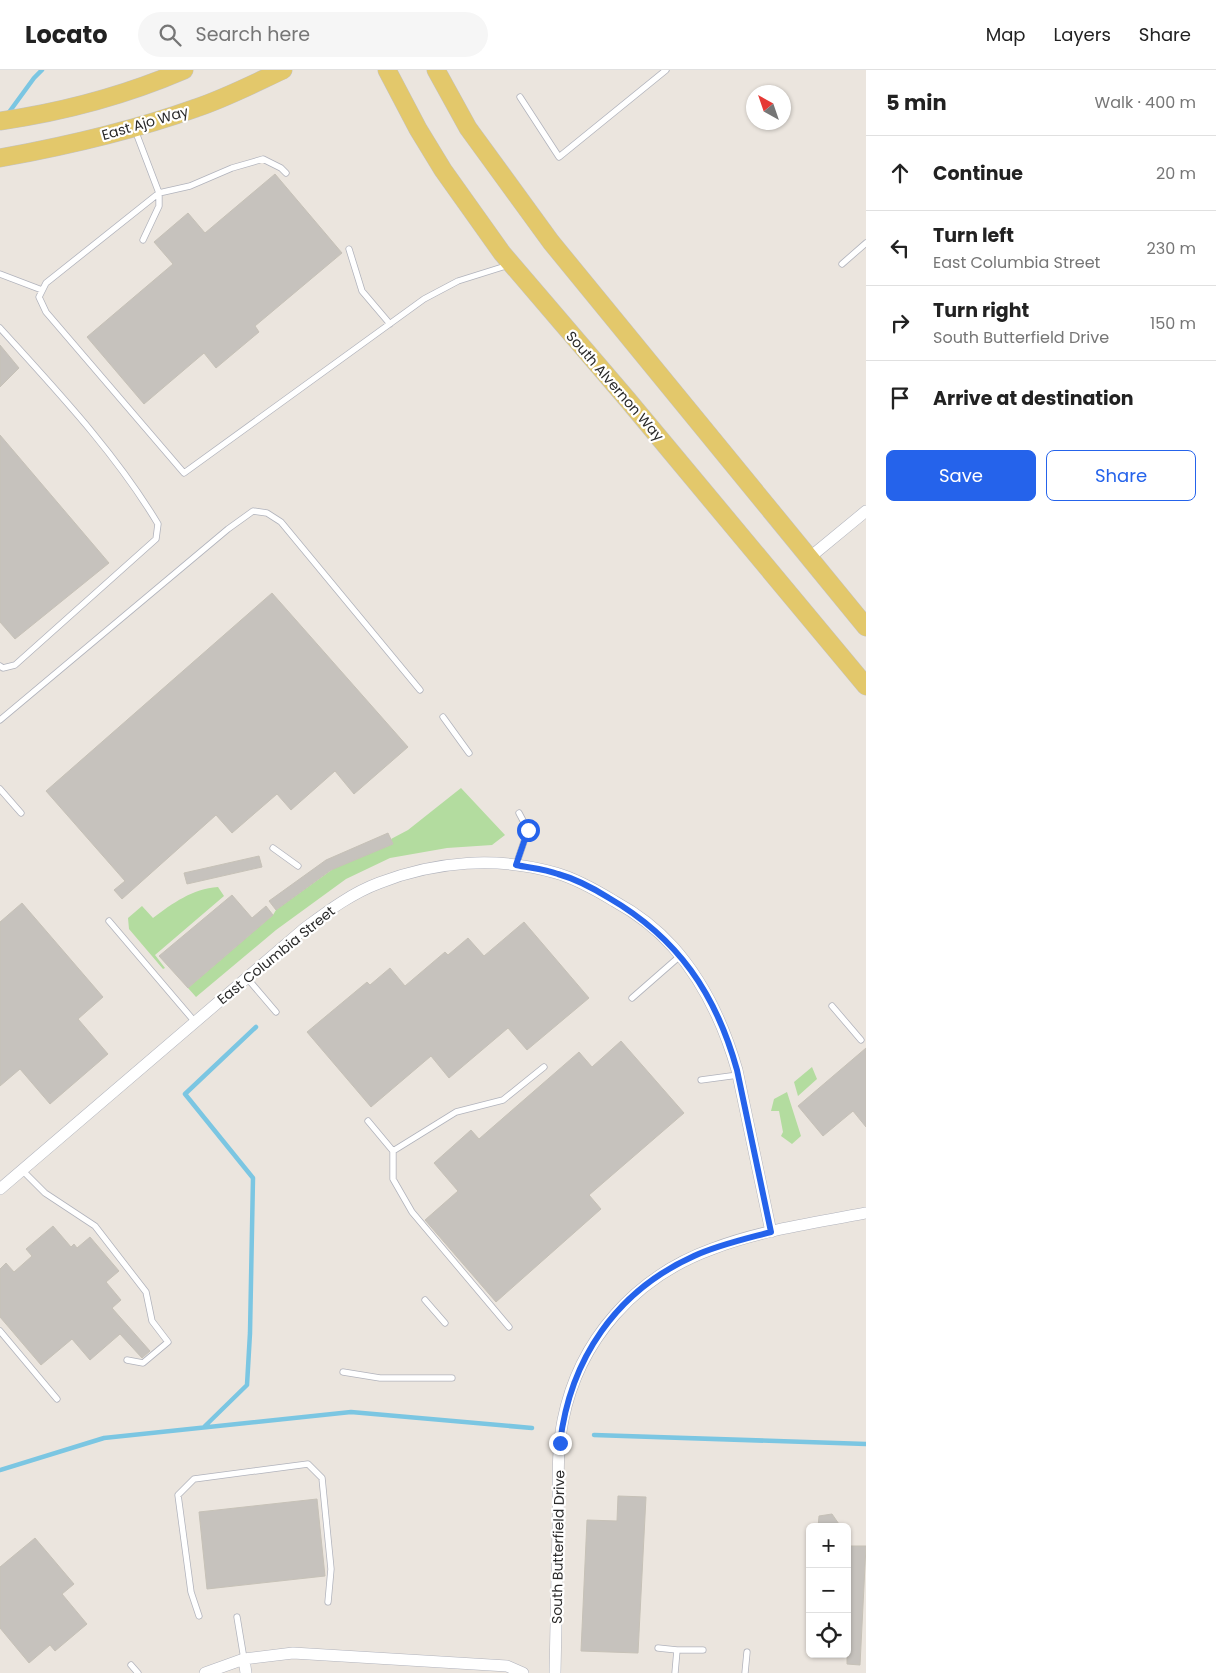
<!DOCTYPE html>
<html lang="en">
<head>
<meta charset="utf-8">
<style>
  :root { --surface:#fff; --page:#f6f6f6; --text:#222; --muted:#767676; --line:#e0e0e0; --accent:#2563eb }
  body { margin:0; font-family:Poppins,sans-serif; background:var(--page); color:var(--text) }
  .controls { position:absolute; right:15px; bottom:15px; display:grid; overflow:hidden; border-radius:8px; box-shadow:0 1px 4px #0004 }
  .controls button { width:45px; height:45px; display:grid; place-items:center; padding:0; border:0; border-bottom:1px solid var(--line); background:var(--surface); color:var(--text); font:25px sans-serif }
  .compass { position:absolute; left:746px; top:15px; width:45px; height:45px; border-radius:50%; background:var(--surface); box-shadow:0 1px 4px #0004; rotate:320deg }
  .stop { position:absolute; width:15px; height:15px; margin:-11px; border:4px solid #2563eb; border-radius:50%; background:#fff }
  .stop.end { background:#2563eb; border-color:#fff; box-shadow:0 1px 5px #0008 }
  .list { margin:0; padding:0; list-style:none }
  h2 { display:flex; justify-content:space-between; align-items:center; height:65px; margin:0; padding:0 20px; font-size:21px }
  h2 small { font-size:16px; font-weight:400; color:var(--muted) }
  .list li { display:grid; grid-template-columns:32px 1fr auto; gap:15px; align-items:center; box-sizing:border-box; height:75px; padding:0 20px; border-top:1px solid var(--line) }
  .list b { display:block; font-size:19px; white-space:nowrap }
  .list p { margin:0; font-size:16px; white-space:nowrap; color:var(--muted) }
  .list em { font-size:16px; font-style:normal; color:var(--muted) }
  .actions { display:flex; gap:10px; padding:15px 20px }
  .actions a { flex:1; padding:11px 0; border:1px solid var(--accent); border-radius:8px; text-align:center; font-size:18px; color:var(--accent) }
  .actions .main { background:var(--accent); color:#fff }
  .icon { flex:none; width:28px; height:28px; fill:none; stroke:currentColor; stroke-width:2; stroke-linecap:round; stroke-linejoin:round }
  .map { position:relative; flex:none; width:866px; height:1603px; overflow:hidden }
  header { display:flex; align-items:center; gap:30px; box-sizing:border-box; height:70px; padding:0 25px; background:var(--surface); border-bottom:1px solid var(--line) }
  header strong { font-size:24px }
  nav { display:flex; gap:28px; margin-inline-start:auto; font-size:18px }
  .search { width:350px; height:45px; background:var(--page); display:flex; align-items:center; gap:12px; box-sizing:border-box; padding:0 18px; border-radius:28px; color:var(--muted); font-size:19px }
  main { display:flex }
  aside { flex:1; background:var(--surface) }
  .map>svg:first-child { display:block }
  .green { fill:#b3dc9f }
  .lines { fill:none; stroke-linecap:round; stroke-linejoin:round }
  .stream { stroke:#7bc6e2; stroke-width:4.5 }
  .building { fill:#c6c2bd; stroke:#c6c1b7 }
  .service-casing { stroke:#b1b3bc; stroke-width:7 }
  .minor-casing { stroke:#b1b3bc; stroke-width:12 }
  .primary-casing { stroke:#c3c3c3; stroke-width:19 }
  .service { stroke:#fff; stroke-width:5.5 }
  .minor { stroke:#fff; stroke-width:11 }
  .primary { stroke:#e3c86b; stroke-width:18 }
  .route { stroke:#2563eb; stroke-width:6 }
  .labels { text-anchor:middle; stroke-width:4.5; stroke-linejoin:round; paint-order:stroke }
  .street-label { font-size:14px; fill:#2a2a2a; stroke:#fff }
</style>
</head>
<body>
<header>
<strong>Locato</strong>
<div class="search"><svg class="icon" aria-label="search" viewBox="0 0 24 24"><circle cx="10" cy="10" r="6"/><path d="M15 15l6 6"/></svg>Search here</div>
<nav><a>Map</a><a>Layers</a><a>Share</a></nav>
</header>
<main>
<div class="map">
<svg width="866" height="1603" viewBox="0 0 866 1603">
  <rect width="100%" height="100%" fill="#ebe5de"/>
  <!-- green -->
  <path class="green" d="M461 718 505 765 492 775 447 778 390 788 346 809 276 860 196 927 188 918 273 845 276 840 333 799 393 774 391 769 408 760Z
    M218 817 224 826 155 885 165 898 163 899 129 859 128 848 142 836 153 848C173 833 192 819 218 817Z
    M812 997 817 1009 798 1026 794 1012Z
    M787 1022 801 1066 792 1074 781 1066 783 1062 779 1041H771L774 1029Z"/>
  <g class="lines">
    <!-- stream -->
    <path class="stream" d="M7 45 34 8 42 0
      M204 1357 247 1315 250 1263 253 1108 185 1024 256 957
      M594 1365 866 1374
      M0 1400 104 1368 351 1342 532 1358"/>
  </g>
  <!-- building -->
  <path class="building" d="M275 104 342 183 255 256 259 262 216 298 204 283 144 334 87 267 173 194 154 172 188 143 205 163Z
    M0 275 19 298 0 317Z
    M0 365 109 493 15 569 0 552Z
    M272 523 408 677 354 724 335 701 291 740 277 724 232 763 216 745 122 829 114 820 125 811 46 721Z
    M388 763 393 774 331 800 276 840 269 831 326 790Z
    M259 786 262 797 187 814 184 803Z
    M232 825 252 848 266 836 273 845 188 918 159 886Z
    M22 833 103 927 78 949 108 984 50 1034 20 999 0 1016V852Z
    M524 852 589 928 527 980 508 958 449 1008 431 986 371 1037 307 962 367 912 370 915 390 898 405 916 445 882 448 885 468 868 484 886Z
    M621 971 684 1043 589 1125 601 1139 496 1232 425 1150 458 1121 434 1093 471 1060 479 1069 579 982 592 997Z
    M866 978V1057L853 1041 823 1066 798 1036Z
    M53 1156 71 1177 74 1174 77 1178 90 1167 119 1201 106 1212 121 1230 112 1238 150 1281 142 1288 120 1264 90 1290 72 1269 41 1295 0 1247V1199L6 1193 14 1202 32 1186 26 1179Z
    M618 1426 646 1427 638 1583 581 1581 587 1450 617 1451Z
    M317 1429 325 1506 207 1519 199 1442Z
    M832 1444 841 1457H818L819 1446Z
    M35 1468 74 1514 62 1524 87 1554 55 1581 50 1575 29 1593 0 1558V1497Z
    M847 1476H866L860 1595 847 1594Z"/>
  <g class="lines">
    <defs>
      <path id="service" d="M520 27 559 87 666 0
        M135 60 159 123V136L143 170
        M286 103 281 98 263 89 232 98 190 116 159 123 46 213 39 227 46 242 184 403 424 229 458 211 509 195
        M349 179 362 221 390 254
        M842 194 866 173
        M0 204 42 220
        M0 258C56 320 115 382 158 454L156 469 15 595 3 598 0 596
        M443 647 469 683
        M0 650 228 459 253 441 267 443 281 452 420 620
        M0 719 21 743
        M273 778 298 796
        M516 795 528 760 519 743
        M109 851 195 952
        M247 908 276 942
        M632 928 680 886
        M832 936 861 970
        M701 1010 738 1005
        M368 1051 393 1081
        M22 1100 45 1123 95 1156 146 1222 152 1251 168 1272 143 1293 127 1290
        M425 1230 445 1253
        M509 1257 412 1142 393 1109V1081L456 1042 503 1030 544 997
        M0 1261 57 1329
        M343 1302 380 1308H452
        M199 1546 191 1522 178 1425 194 1409 308 1394 322 1408 331 1499 328 1532
        M237 1547 244 1589
        M658 1578 677 1580
        M131 1595 138 1603
        M675 1603 677 1580H703
        M745 1603 747 1582"/>
      <path id="minor" d="M809 488 866 441
        M0 1119 305 858C328 841 352 823 379 813 435 791 498 786 556 803 577 809 596 820 614 831 636 843 657 859 673 877 705 913 724 955 737 1000L771 1162
        M244 1589 246 1603
        M205 1603 244 1589 293 1583 507 1596 523 1603
        M555 1603C556 1554 557 1505 558 1456 559 1421 556 1384 563 1350 579 1270 635 1207 712 1179 761 1160 815 1153 866 1143"/>
      <path id="primary" d="M387 0 418 59 443 100 502 183 627 329 866 616
        M436 0 468 58 551 172 866 557
        M0 51C62 42 126 25 184 0
        M0 88C66 76 132 61 196 38 226 28 255 13 283 0"/>
    </defs>
    <!-- service casing -->
    <use href="#service" class="service-casing"/>
    <!-- minor casing -->
    <use href="#minor" class="minor-casing"/>
    <!-- primary casing -->
    <use href="#primary" class="primary-casing"/>
    <!-- service -->
    <use href="#service" class="service"/>
    <!-- minor -->
    <use href="#minor" class="minor"/>
    <!-- primary -->
    <use href="#primary" class="primary"/>
  </g>
  <g class="lines">
    <!-- route -->
    <path class="route" d="M528 760 516 795C530 798 544 799 558 804 576 809 593 818 609 828 678 868 716 924 737 1000L771 1162C745 1169 718 1175 694 1186 616 1221 570 1289 560 1373"/>
  </g>
  <g class="labels">
    <!-- street labels -->
    <g class="street-label">
      <text transform="translate(145 53) rotate(-16)" y="5">East Ajo Way</text>
      <text transform="translate(615 316) rotate(49)" y="5">South Alvernon Way</text>
      <text transform="translate(276 885) rotate(-39)" y="5">East Columbia Street</text>
      <text transform="translate(558 1477) rotate(-89)" y="5">South Butterfield Drive</text>
    </g>
  </g>
</svg>
<div class="controls">
<button>+</button>
<button>−</button>
<button><svg class="icon" aria-label="locate" viewBox="0 0 24 24"><circle cx="12" cy="12" r="6"/><path d="M12 2v4M12 18v4M2 12h4M18 12h4"/></svg></button>
</div>
<svg class="compass" viewBox="-18 -18 36 36"><path d="M0-13l5 13h-10z" fill="#e53935"/><path d="M0 13l5-13h-10z" fill="#767676"/></svg>
<div class="stop" style="left:528px;top:760px"></div>
<div class="stop end" style="left:560px;top:1373px"></div>
</div>
<aside>
<h2>5 min<small>Walk · 400 m</small></h2>
<ul class="list">
<li><svg class="icon" aria-label="ahead" viewBox="0 0 24 24"><path d="M12 20V5M6 11l6-6 6 6"/></svg><div><b>Continue</b></div><em>20 m</em></li>
<li><svg class="icon" aria-label="left" viewBox="0 0 24 24"><path d="M17 20v-9H6M10 6l-5 5 5 5"/></svg><div><b>Turn left</b><p>East Columbia Street</p></div><em>230 m</em></li>
<li><svg class="icon" aria-label="right" viewBox="0 0 24 24"><path d="M7 20v-9h11M14 6l5 5-5 5"/></svg><div><b>Turn right</b><p>South Butterfield Drive</p></div><em>150 m</em></li>
<li><svg class="icon" aria-label="arrive" viewBox="0 0 24 24"><path d="M6 21V4h12l-3 4 3 4H6"/></svg><div><b>Arrive at destination</b></div></li>
</ul>
<div class="actions"><a class="main">Save</a><a>Share</a></div>
</aside>
</main>
</body>
</html>
